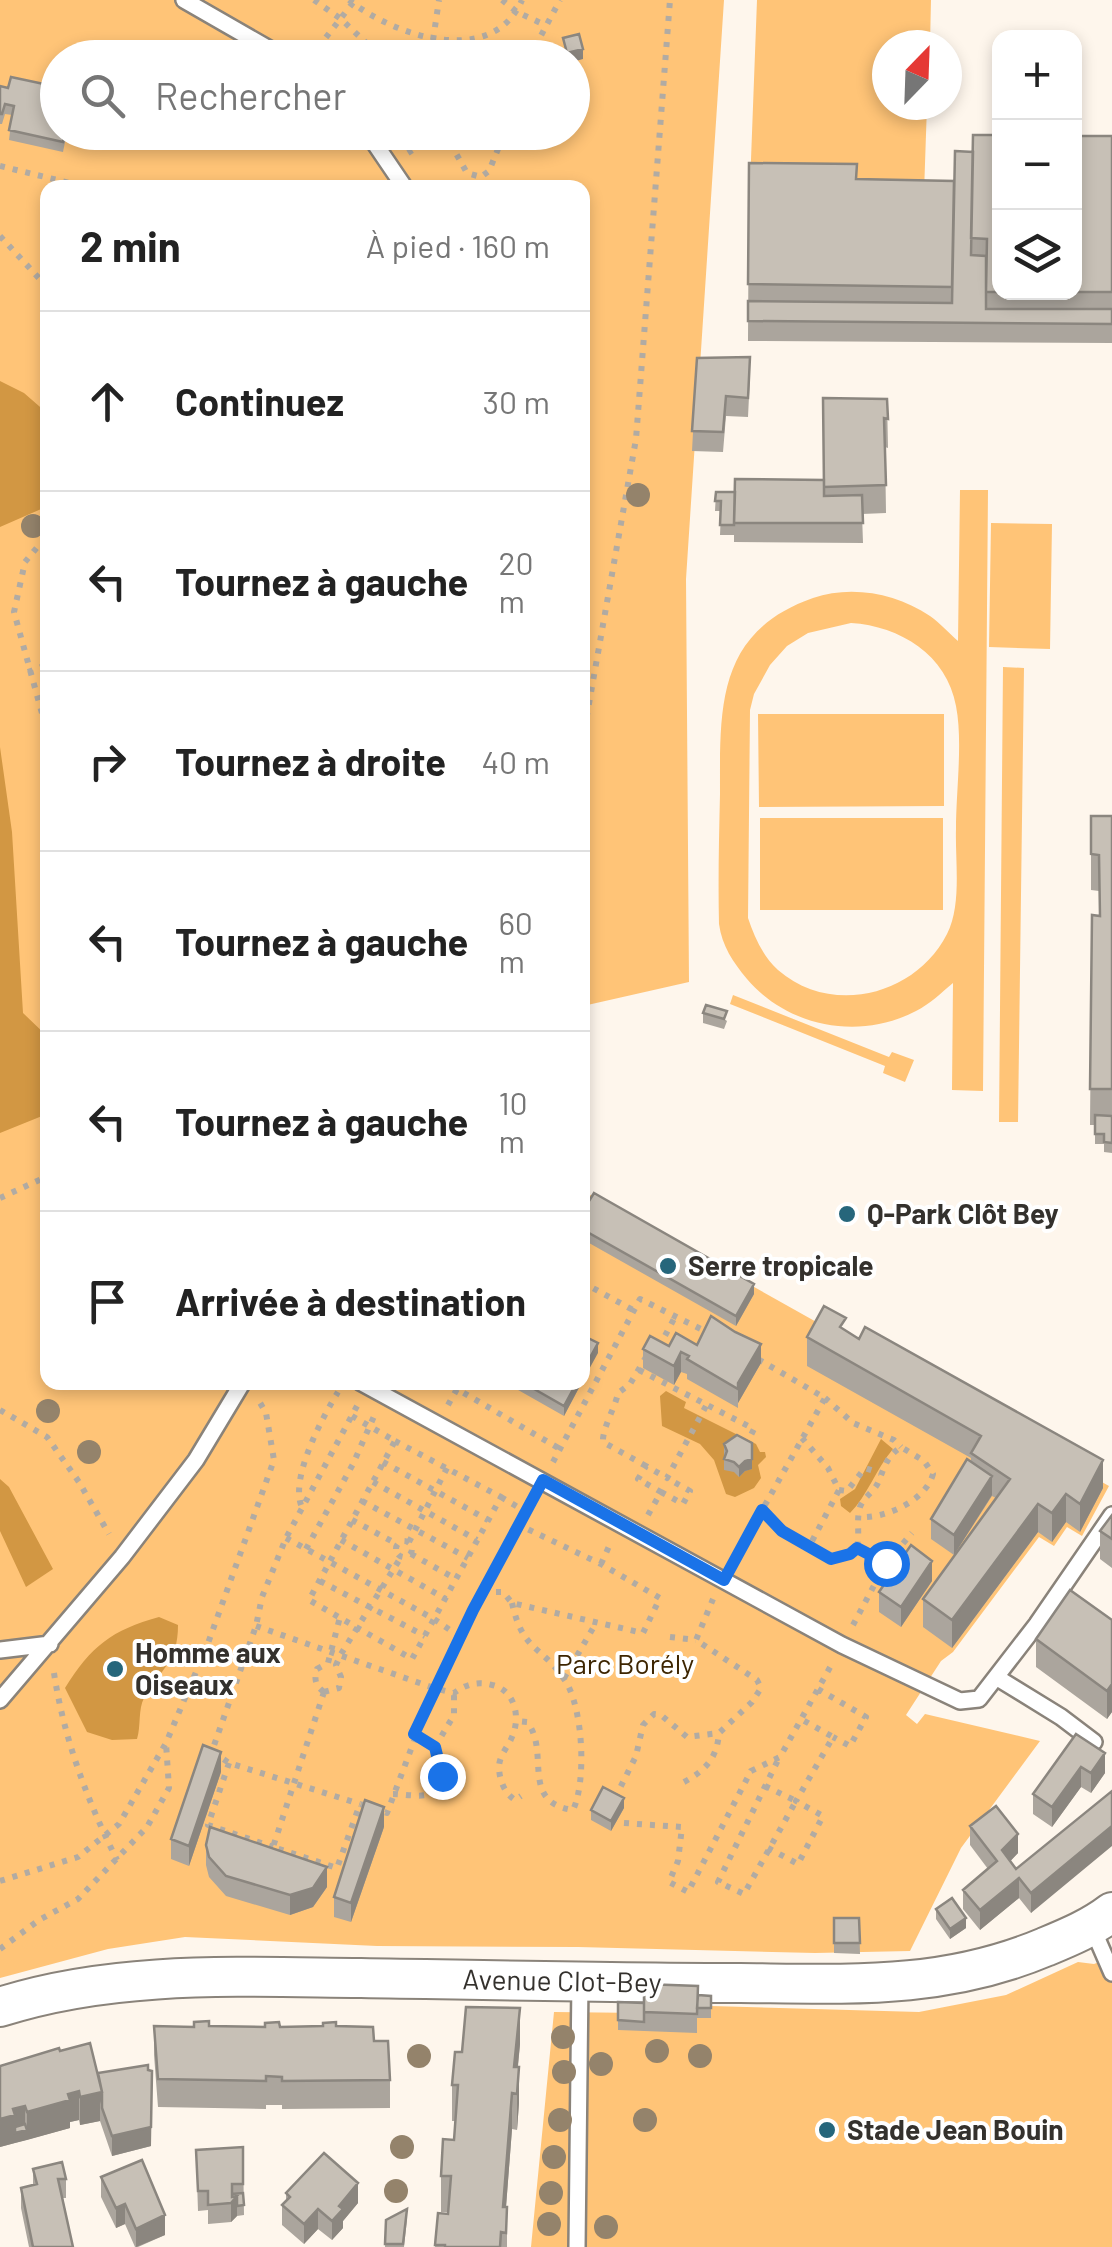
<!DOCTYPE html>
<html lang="fr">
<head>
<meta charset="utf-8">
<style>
  :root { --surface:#fff; --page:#f2f2f2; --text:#222; --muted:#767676; --line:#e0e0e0 }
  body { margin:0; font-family:Barlow,sans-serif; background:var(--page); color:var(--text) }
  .controls { position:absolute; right:30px; top:30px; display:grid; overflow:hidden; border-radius:20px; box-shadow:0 5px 15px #0003 }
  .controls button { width:90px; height:90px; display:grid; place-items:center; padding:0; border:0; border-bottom:2px solid var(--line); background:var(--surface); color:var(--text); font:50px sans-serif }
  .compass { position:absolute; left:872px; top:30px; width:90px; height:90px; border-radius:50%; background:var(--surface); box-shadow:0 5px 15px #0003; rotate:23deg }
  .stop { position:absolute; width:30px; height:30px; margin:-22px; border:8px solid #1a73e8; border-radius:50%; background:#fff }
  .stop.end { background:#1a73e8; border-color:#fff; box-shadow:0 2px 10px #0008 }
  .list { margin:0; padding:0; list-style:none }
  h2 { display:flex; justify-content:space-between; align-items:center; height:130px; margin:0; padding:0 40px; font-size:42px }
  h2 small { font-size:32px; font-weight:400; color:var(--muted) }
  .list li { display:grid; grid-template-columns:65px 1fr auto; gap:30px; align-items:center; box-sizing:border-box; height:180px; padding:0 40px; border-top:2px solid var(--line) }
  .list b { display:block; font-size:38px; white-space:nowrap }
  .list em { font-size:32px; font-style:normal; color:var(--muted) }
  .icon { flex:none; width:55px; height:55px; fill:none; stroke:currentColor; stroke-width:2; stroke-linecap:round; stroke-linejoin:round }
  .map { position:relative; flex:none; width:1112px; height:2247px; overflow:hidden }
  .search { position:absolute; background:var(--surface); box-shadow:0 5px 15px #0003; left:40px; top:40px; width:550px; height:110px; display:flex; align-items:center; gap:25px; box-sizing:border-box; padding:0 35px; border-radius:55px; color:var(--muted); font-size:38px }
  .panel { position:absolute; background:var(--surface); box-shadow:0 5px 15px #0003; left:40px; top:180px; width:550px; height:1210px; border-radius:20px }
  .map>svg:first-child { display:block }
  .green { fill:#ffc477; fill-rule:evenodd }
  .water { fill:#d29743 }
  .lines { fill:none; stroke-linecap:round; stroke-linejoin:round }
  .service-casing { stroke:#8a837a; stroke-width:20 }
  .tertiary-casing { stroke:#8a837a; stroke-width:42 }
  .path { stroke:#b1aba3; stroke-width:6; stroke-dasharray:5 8; stroke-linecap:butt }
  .service { stroke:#fff; stroke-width:15 }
  .tertiary { stroke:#fff; stroke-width:38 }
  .tree { fill:#94836b }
  .wall { fill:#aba59d }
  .shaded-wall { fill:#8b867f }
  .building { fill:#c7c0b6; stroke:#8b867f; stroke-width:2.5 }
  .route { stroke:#1a73e8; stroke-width:12 }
  .poi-dot { fill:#26667b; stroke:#fff; stroke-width:4 }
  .labels { text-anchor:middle; stroke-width:8; stroke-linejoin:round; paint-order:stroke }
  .poi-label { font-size:28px; font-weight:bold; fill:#34312d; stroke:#fff; text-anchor:start }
  .park-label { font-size:28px; fill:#3d2501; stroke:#fff }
  .street-label { font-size:28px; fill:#34312d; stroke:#fff }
</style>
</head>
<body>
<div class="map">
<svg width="1112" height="2247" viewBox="0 0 1112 2247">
  <rect width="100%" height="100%" fill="#fef6ec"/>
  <!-- green -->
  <path class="green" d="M0 0H724L686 579 689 982 583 1006 582 188H48V1382H582L583 1191 1109 1486 1082 1536 1067 1527 1054 1546 1039 1537 953 1652 941 1661 906 1715 917 1724 925 1714 1040 1741 961 1848 910 1951 815 1953 578 1947 377 1946 185 1937 108 1949 0 1978ZM58 58H572V132H58Z
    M757 0H931L930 45H887V105H927L924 193 750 186Z
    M960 490H988L983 1091 952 1090 953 983C941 993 930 1004 916 1011 859 1041 788 1027 747 979 733 962 722 946 719 924 718 881 719 837 720 794 720 708 716 632 813 598 851 585 896 593 930 616 940 623 949 633 958 641ZM851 623C900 626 947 655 956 706 963 742 956 791 956 829 955 861 962 905 947 934 916 995 832 1017 778 970 763 957 754 936 748 918L750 710 754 694 770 665 787 646 808 633Z
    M991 523 1052 524 1050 649 989 647Z
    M1003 667 1024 668 1018 1122H999Z
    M758 714H944V806L759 807Z
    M760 818H943V910H760Z
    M733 995 889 1057 892 1052 914 1060 905 1082 883 1073 885 1066 730 1004Z
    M1112 1957V2247H531L554 2012 643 2013 711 2006 919 2012 1006 1995 1078 1962 1094 1964Z"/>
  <!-- water -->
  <path class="water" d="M0 381 24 393 47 413 48 506 0 527Z
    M0 747 12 832 23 1013 48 1037 47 1114 0 1133Z
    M666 1391 686 1402 684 1408 756 1444 760 1452H765L766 1457 758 1465 761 1478 754 1488 735 1497 726 1494 714 1460 700 1444 662 1426 660 1396Z
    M881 1439 893 1449C876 1469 867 1496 850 1513L841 1506 840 1499 855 1489Z
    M0 1479 9 1487 53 1569 26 1587 0 1531Z
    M159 1617 178 1625C178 1663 161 1668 144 1698 138 1709 141 1726 137 1739L112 1740 87 1732 65 1688C91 1646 112 1630 159 1617Z"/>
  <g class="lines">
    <defs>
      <path id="service" d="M184 0 285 58
        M367 132 405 188
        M360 1382 842 1645 960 1701 979 1699 1037 1624 1112 1515
        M0 1650 50 1644
        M996 1677 1061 1717 1094 1742
        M0 1700 122 1557 196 1460 243 1382
        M1092 1927 1112 1973
        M577 2247 580 1981"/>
      <path id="tertiary" d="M0 2007C116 1970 240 1977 361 1978 487 1980 613 1983 740 1983 848 1984 943 1990 1045 1947 1069 1937 1091 1928 1112 1912"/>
    </defs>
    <!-- service casing -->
    <use href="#service" class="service-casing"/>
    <!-- tertiary casing -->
    <use href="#tertiary" class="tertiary-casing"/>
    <!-- path -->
    <path class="path" d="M314 0 341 19 382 58
      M349 0C394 36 492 69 522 0
      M502 0 517 12 545 25
      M433 40 439 0
      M310 58 355 0
      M529 58 560 0
      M444 132 467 173 481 177 489 171 505 132
      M408 153 441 132
      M0 166 90 188
      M0 236 48 288
      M48 544 39 545 25 562 14 612 48 735
      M28 672 41 667
      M582 743 636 439 670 0
      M0 1198 48 1176
      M582 1282 633 1310
      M659 1347 676 1315
      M639 1370 754 1429 746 1445
      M825 1398 853 1423 894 1440 901 1447
      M448 1405 457 1389 560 1449
      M357 1406 286 1538 262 1597 256 1626 212 1751 229 1763 360 1804
      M0 1410 47 1437 79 1482 109 1534
      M352 1416 395 1441
      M395 1441 501 1497 412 1659 309 1600Z
      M383 1462 488 1520
      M553 1462 640 1299 709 1333
      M646 1466 603 1442C602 1429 615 1408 618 1393L630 1384 646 1357
      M373 1482 477 1540
      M839 1490 847 1491 865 1468 880 1473
      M661 1492 683 1504 690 1491 667 1478
      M501 1497 526 1512
      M362 1501 468 1558
      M301 1505C291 1476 322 1418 338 1392
      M762 1510 782 1531 810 1545 839 1490 828 1468 802 1438
      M648 1515 661 1492 638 1479 646 1466 667 1478 706 1406
      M352 1520 397 1544
      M286 1538 434 1619 460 1637
      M341 1540 446 1599
      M396 1549a8 8 0 1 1 16 0a8 8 0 1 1-16 0Z
      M409 1542 447 1468
      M810 1545 831 1559 850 1554 857 1547
      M306 1549 353 1464 375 1414
      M411 1554 456 1579
      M733 1562 825 1398 756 1358
      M886 1563 912 1533
      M601 1564 611 1542
      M320 1581 425 1636
      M483 1592H503L512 1603 643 1633 660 1598 601 1564 519 1525
      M512 1603C523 1652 540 1644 564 1679 583 1705 587 1781 573 1810 519 1802 551 1752 527 1722L517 1721
      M853 1625 886 1563 857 1547C860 1534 856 1519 860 1507 864 1496 876 1491 879 1480 885 1466 887 1456 901 1447L924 1461 933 1474C926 1501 884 1519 859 1517
      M256 1626 434 1688 454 1693C466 1684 478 1681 492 1685 515 1690 521 1717 512 1737 508 1747 500 1754 499 1766 499 1779 504 1793 515 1800L521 1796
      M670 1637 696 1640
      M54 1673C64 1739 87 1800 117 1860
      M564 1678 596 1623
      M818 1689 866 1717 850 1746 833 1737
      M324 1692 273 1847 337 1868 360 1804 387 1813 434 1688 533 1499
      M324 1692 339 1688 341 1677 336 1665 341 1654 401 1557
      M324 1692C315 1685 314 1680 317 1669L328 1663 340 1617
      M435 1747 454 1715V1693
      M229 1763 208 1825 273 1847
      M684 1782C706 1770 717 1758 719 1733L752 1702 761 1688 757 1680 696 1640 713 1599
      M765 1786 796 1801 744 1894 718 1882 779 1758
      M393 1794C403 1794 417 1797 426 1795 445 1789 447 1760 435 1747 430 1742 419 1738 414 1735
      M615 1798 636 1756 643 1725 654 1714 661 1715 687 1737 719 1733
      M624 1823 682 1827 678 1861 669 1882 688 1892 751 1771 780 1757 833 1662
      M768 1848 798 1864 823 1816 796 1801 833 1737 801 1719
      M0 1881 78 1857 119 1824 166 1743 207 1646 274 1460 266 1413 259 1401
      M0 1949 39 1920 78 1899 147 1827 169 1788 166 1743"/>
    <!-- service -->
    <use href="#service" class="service"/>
    <!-- tertiary -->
    <use href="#tertiary" class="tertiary"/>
  </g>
  <!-- trees -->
  <g class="tree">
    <circle cx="638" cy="495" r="12"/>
    <circle cx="33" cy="526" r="12"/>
    <circle cx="48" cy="1411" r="12"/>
    <circle cx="89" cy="1452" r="12"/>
    <circle cx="563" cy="2037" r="12"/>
    <circle cx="657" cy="2051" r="12"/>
    <circle cx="419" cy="2056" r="12"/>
    <circle cx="700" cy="2056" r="12"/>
    <circle cx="601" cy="2064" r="12"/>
    <circle cx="564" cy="2072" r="12"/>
    <circle cx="560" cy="2120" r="12"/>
    <circle cx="645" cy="2120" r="12"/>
    <circle cx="402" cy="2147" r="12"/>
    <circle cx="554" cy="2157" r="12"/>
    <circle cx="396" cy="2191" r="12"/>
    <circle cx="551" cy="2193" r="12"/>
    <circle cx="549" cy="2224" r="12"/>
    <circle cx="606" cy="2227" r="12"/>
  </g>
  <!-- wall -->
  <path class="wall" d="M0 86 58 132H67L63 152 9 140 12 115 5 114 2 124H0Z
    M1112 136V343L748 341 749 163 857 179 954 181 973 152Z
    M697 358 750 376 748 417 726 416 723 452 692 451Z
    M887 399 888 448 885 447 886 513 862 514 863 543 734 542V525V535H720L721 511H715L716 492H735L823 480Z
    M1091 816H1112V1153L1104 1152V1144H1095V1125H1090L1092 915 1099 916V891L1091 890Z
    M706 1005 727 1021 724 1029 703 1023V1013Z
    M582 1212 754 1294 736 1326 582 1239Z
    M846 1331 1103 1488 1080 1532 1066 1522 1052 1542 1038 1532 952 1648 923 1627V1599L996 1498 992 1496 954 1555 931 1539V1519L971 1462V1458L807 1366V1337Z
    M697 1345 761 1363 738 1403V1408L687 1379V1374L681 1372 674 1385 643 1368V1349Z
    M504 1382H582L564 1416Z
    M724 1444 752 1469 745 1471 739 1477 734 1472 724 1470Z
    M1112 1515V1568L1100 1559V1531Z
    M932 1581 901 1627 879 1612V1592Z
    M1112 1620V1712L1107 1719 1036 1667V1639Z
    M1076 1734 1105 1773 1091 1793 1081 1787 1052 1827 1033 1814V1794Z
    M221 1772 189 1866 171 1859V1839Z
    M1112 1791 1031 1913 1019 1898 980 1930 963 1909V1890L988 1869 970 1845V1826L1018 1853 1010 1861 1016 1869Z
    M624 1808 611 1831 591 1820V1810Z
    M384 1827 351 1922 334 1917V1897Z
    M206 1845 327 1887 313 1907 290 1915 226 1896 209 1877 206 1865Z
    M936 1909 966 1928 950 1939 936 1919Z
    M834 1918H859L860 1954 834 1953Z
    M698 1995 711 1996V2018H697V2033L618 2030V2002L644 2003Z
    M154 2026H336L374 2041 390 2080V2108L282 2109V2105H266V2109L158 2107 154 2055Z
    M520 2044 518 2067 519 2103 517 2130 512 2129 506 2207H507V2247H435L438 2213 448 2214V2212H441V2176L454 2140 455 2121H452V2085L462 2052Z
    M60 2051 98 2073 151 2146 112 2156 100 2121 80 2125 79 2120 70 2122V2128L0 2147V2066Z
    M243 2147 244 2215 237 2216 231 2222 208 2224V2210L198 2211 196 2150Z
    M33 2169 66 2179V2198H63L73 2247H29L21 2208V2188L33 2185Z
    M101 2177 165 2235 138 2247H135L125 2224 116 2228 101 2197Z
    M286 2193 358 2203 343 2221V2228L332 2240 318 2229 304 2244 282 2225V2205L286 2201Z
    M407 2219 404 2247H385L386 2220Z"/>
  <!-- shaded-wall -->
  <path class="shaded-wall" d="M583 49V59L572 62V58H567V53Z
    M754 1284V1294L736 1326V1316Z
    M598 1343V1353L582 1382V1372Z
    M761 1344V1363L738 1403V1383Z
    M681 1352V1372L674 1385V1366Z
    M577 1382H582L564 1416V1406Z
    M752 1459V1469L745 1471 739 1477V1467L745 1461Z
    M1103 1460V1488L1080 1532V1504Z
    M992 1476V1495L954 1555V1535Z
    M1066 1494V1522L1052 1542V1513Z
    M1038 1504V1532L952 1648V1620Z
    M932 1561V1581L901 1627V1607Z
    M1112 1684V1712L1107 1719V1691Z
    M221 1752V1772L189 1866V1846Z
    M1105 1753V1773L1091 1793V1773Z
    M1081 1767V1787L1052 1827V1807Z
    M624 1798V1808L611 1831V1821Z
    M384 1807V1827L351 1922V1903Z
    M1112 1826V1846L1031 1913V1893Z
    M1018 1834V1853L1002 1870V1850Z
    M327 1867V1887L313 1907 290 1915V1895Z
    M1019 1878V1898L980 1930V1910Z
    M966 1918V1928L950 1939V1929Z
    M520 2008V2044L515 2093 514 2067Z
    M519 2067V2103L517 2130V2094Z
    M152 2090 151 2146 112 2156V2136Z
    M79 2091V2120L70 2122V2128L27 2140V2112L68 2094Z
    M102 2092V2108L100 2101V2121L80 2125V2097Z
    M512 2093V2129L504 2233 503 2207Z
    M25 2106V2131L27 2130V2140L15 2143V2133V2143L0 2147V2119L13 2109Z
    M358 2183V2203L343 2221V2228L332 2240V2221L339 2206Z
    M237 2196V2216L231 2222V2203Z
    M125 2204V2224L116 2228V2208Z
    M318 2209V2229L304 2244V2224Z
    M165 2215V2235L136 2247V2229Z"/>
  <!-- building -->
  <path class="building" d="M579 34 583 49 567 53 563 38Z
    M11 77 58 87V132H65L63 142 9 130 14 106 5 104 2 114H0V86L8 88Z
    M973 135H1000V292H986L987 239 971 238Z
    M1074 136H1112V292H1074Z
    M955 151 973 152 971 255 986 256V309H1112V324L748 321V301L952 303Z
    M749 163 857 164 856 179 954 181 952 287 748 284Z
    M750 357 748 398 726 396 723 432 692 431 697 358Z
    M823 398 887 399 888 419 884 418 886 485 824 487Z
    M735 479 824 480V496L862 495 863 523H734Z
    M716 492H735L734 525H720L721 501H715Z
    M1091 816H1112V1089H1090L1092 915 1100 916 1099 855 1091 854Z
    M706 1005 727 1011 724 1019 703 1013Z
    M1095 1115 1112 1116V1143L1104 1142V1134H1095Z
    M594 1193 754 1284 736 1316 582 1229V1212Z
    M824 1306 846 1318 840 1327 859 1339 865 1327 1103 1460 1080 1504 1066 1494 1052 1513 1038 1504 952 1620 923 1599 1010 1479 971 1453 981 1436 807 1337Z
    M711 1316 735 1332 761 1344 738 1383V1389L687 1359 689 1356 681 1352 674 1366 643 1349 650 1336 669 1346 676 1333 697 1345Z
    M582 1335 598 1343 582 1372Z
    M522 1382H577L564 1406Z
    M737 1435 752 1443V1459L745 1461 739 1467 734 1462 724 1459 727 1451 724 1444Z
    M967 1459 992 1476 954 1535 931 1519Z
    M1112 1515V1539L1100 1531Z
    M911 1545 932 1561 901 1607 879 1592Z
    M1070 1590 1112 1620V1684L1107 1691 1036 1639Z
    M1076 1734 1105 1753 1091 1773 1081 1767 1052 1807 1033 1794Z
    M203 1745 221 1752 189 1846 171 1839Z
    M603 1787 624 1798 611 1821 591 1810Z
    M1112 1791V1826L1031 1893 1019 1878 980 1910 963 1890 997 1861 970 1826 996 1806 1018 1834 1002 1850 1016 1869Z
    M365 1800 384 1807 351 1903 334 1897Z
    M210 1827 327 1867 313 1888 290 1895 226 1876 209 1857 206 1845Z
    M952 1898 966 1918 950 1929 936 1909Z
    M834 1918H859L860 1943H834Z
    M644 1984 698 1986 697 2014 644 2012Z
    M698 1995 711 1996V2008H697Z
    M618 2002 644 2003V2022L618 2020Z
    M466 2007 520 2008 514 2067H519L517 2094 512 2093 503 2207H507L506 2233 501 2232 500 2247H445V2245H435L438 2213 448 2214 451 2176H441L443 2139 454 2140 458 2085H452L455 2052H462Z
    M209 2021V2026L265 2027V2023L279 2022 280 2027 323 2026V2023L336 2022V2026L373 2027 374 2041H388L390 2080 282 2081V2077L266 2076V2081L158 2079 154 2026 194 2027V2022Z
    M90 2043 102 2092 80 2097 79 2091 68 2094 70 2100 27 2112 25 2106 13 2109 15 2115 0 2119V2066L59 2048 60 2051Z
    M148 2065V2070L152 2071 151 2127 112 2136 102 2108V2092L98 2073Z
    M25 2124 27 2130 15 2133V2127Z
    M243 2147V2184H232V2197L237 2196 231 2203 208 2205V2191H198L196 2150Z
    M324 2153 358 2183 339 2206 343 2209 332 2221 318 2209 304 2224 282 2205 290 2197 286 2193Z
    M142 2160 165 2215 136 2229 125 2204 116 2208 101 2177Z
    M62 2162 66 2179H58L73 2247H33L21 2188 37 2184 33 2169Z
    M243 2193 244 2205 237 2206V2196L232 2197V2194Z
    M407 2209 403 2244H385L386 2220Z"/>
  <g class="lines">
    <!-- route -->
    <path class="route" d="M442 1776 435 1747 414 1734 473 1610 543 1480 724 1580 762 1510 782 1531 831 1559 850 1554 857 1548 886 1563"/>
  </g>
  <!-- markers -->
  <g class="poi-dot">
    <circle cx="847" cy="1214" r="10"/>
    <circle cx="668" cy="1266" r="10"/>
    <circle cx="115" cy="1669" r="10"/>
    <circle cx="827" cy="2130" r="10"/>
  </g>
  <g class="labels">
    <!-- poi labels -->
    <g class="poi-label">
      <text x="867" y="1224">Q-Park Clôt Bey</text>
      <text x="688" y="1276">Serre tropicale</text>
      <text x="135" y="1663">Homme aux<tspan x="135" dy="32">Oiseaux</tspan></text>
      <text x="847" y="2140">Stade Jean Bouin</text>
    </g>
    <!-- park labels -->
    <g class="park-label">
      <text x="625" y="1674">Parc Borély</text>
    </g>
    <!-- street labels -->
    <g class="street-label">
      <text transform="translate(562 1981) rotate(1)" y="10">Avenue Clot-Bey</text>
    </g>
  </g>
</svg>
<div class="controls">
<button>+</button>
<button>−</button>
<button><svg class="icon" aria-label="layers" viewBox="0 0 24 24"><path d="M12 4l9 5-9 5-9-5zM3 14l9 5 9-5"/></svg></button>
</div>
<svg class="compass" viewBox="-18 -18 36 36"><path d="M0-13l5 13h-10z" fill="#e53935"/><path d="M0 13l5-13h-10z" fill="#767676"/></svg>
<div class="stop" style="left:886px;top:1563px"></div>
<div class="stop end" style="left:442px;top:1776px"></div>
<div class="search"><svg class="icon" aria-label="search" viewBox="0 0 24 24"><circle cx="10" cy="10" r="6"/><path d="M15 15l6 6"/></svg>Rechercher</div>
<section class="panel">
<h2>2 min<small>À pied · 160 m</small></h2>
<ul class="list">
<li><svg class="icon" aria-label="ahead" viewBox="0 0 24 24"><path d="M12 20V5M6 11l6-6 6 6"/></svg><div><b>Continuez</b></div><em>30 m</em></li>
<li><svg class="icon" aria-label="left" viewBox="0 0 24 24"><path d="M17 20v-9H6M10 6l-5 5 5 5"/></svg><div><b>Tournez à gauche</b></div><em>20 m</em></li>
<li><svg class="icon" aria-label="right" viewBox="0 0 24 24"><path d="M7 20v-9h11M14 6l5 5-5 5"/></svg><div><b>Tournez à droite</b></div><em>40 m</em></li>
<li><svg class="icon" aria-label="left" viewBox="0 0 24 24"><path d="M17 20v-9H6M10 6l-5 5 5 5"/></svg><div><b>Tournez à gauche</b></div><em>60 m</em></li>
<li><svg class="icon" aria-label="left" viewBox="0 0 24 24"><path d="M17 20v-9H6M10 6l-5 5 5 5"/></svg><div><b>Tournez à gauche</b></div><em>10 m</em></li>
<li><svg class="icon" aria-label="arrive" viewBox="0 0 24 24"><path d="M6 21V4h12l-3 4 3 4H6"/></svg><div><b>Arrivée à destination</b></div></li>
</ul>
</section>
</div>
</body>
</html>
